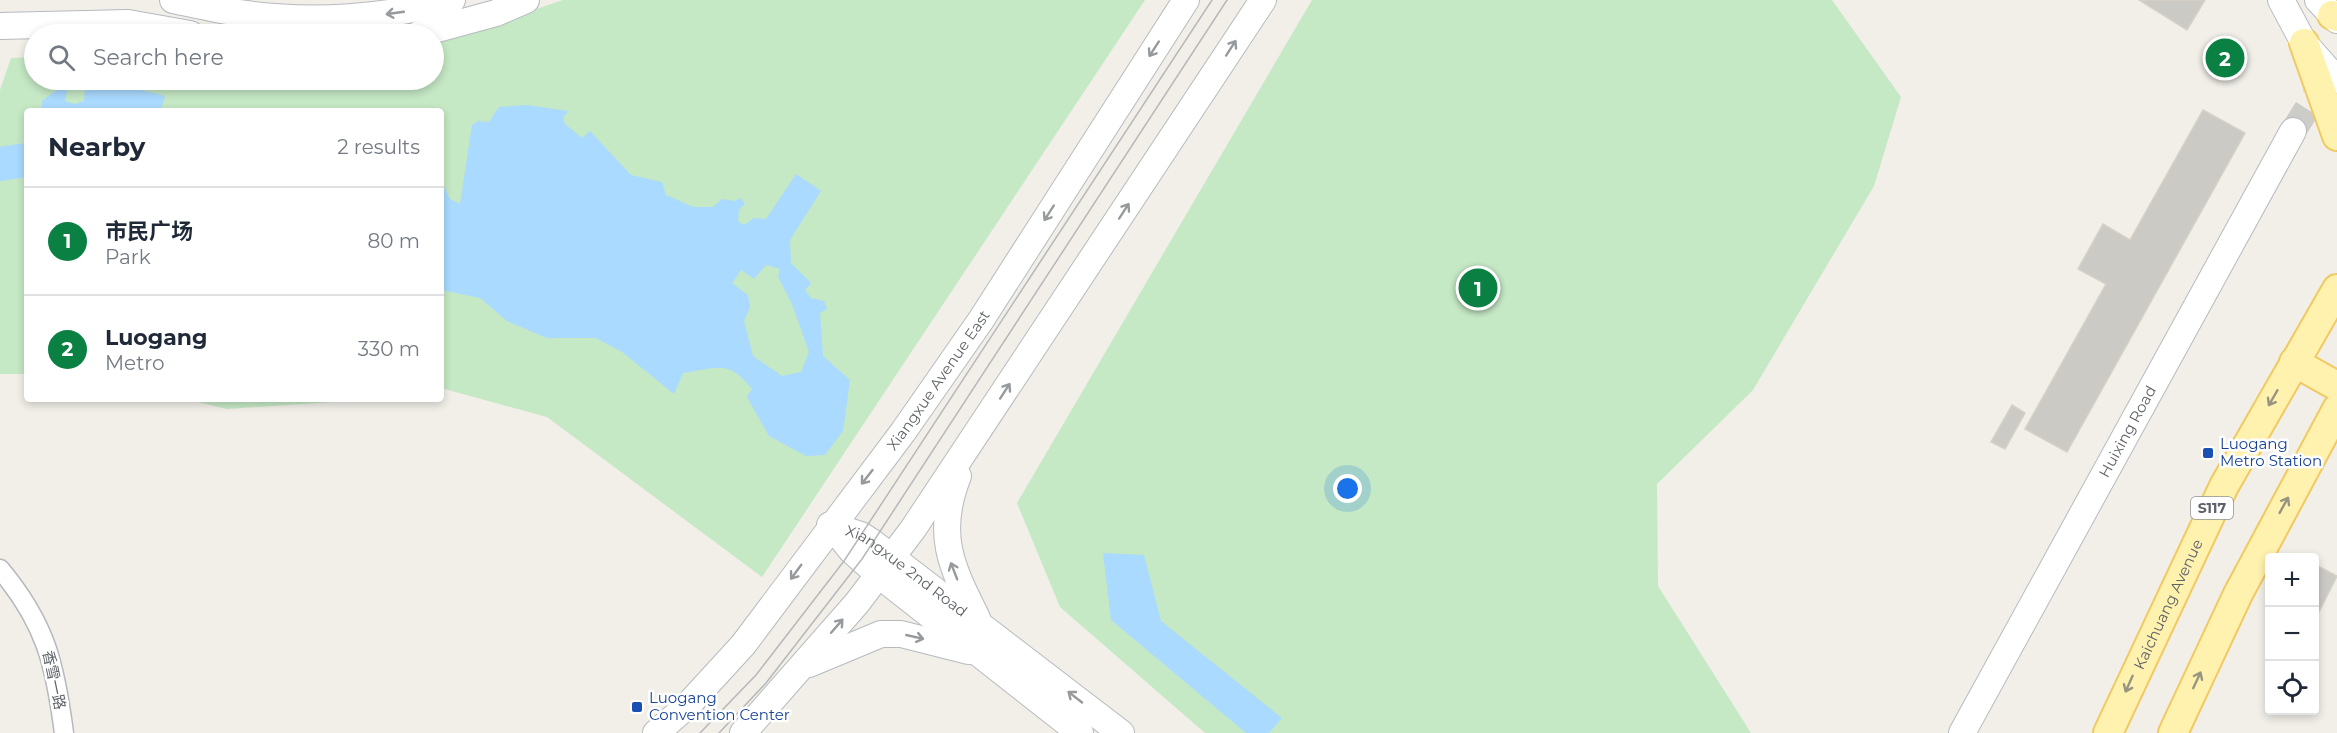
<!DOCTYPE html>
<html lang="en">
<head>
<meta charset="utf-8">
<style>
  :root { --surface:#fff; --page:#f6f6f7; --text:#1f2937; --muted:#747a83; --line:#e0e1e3; --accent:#0b8043 }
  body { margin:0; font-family:Montserrat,"Noto Sans SC",sans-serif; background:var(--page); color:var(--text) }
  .controls { position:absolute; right:18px; bottom:18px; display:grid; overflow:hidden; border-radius:6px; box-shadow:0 3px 9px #0003 }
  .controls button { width:54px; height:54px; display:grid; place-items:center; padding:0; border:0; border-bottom:2px solid var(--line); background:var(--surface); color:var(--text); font:30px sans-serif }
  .you { position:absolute; left:1348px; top:489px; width:21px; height:21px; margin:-15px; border:4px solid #fff; border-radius:50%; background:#1a73e8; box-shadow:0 0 0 9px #1a73e833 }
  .badge { display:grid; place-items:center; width:39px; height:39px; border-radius:50%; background:var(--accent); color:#fff; font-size:20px; font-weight:700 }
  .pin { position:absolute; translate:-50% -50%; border:3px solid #fff; box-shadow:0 2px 6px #0006 }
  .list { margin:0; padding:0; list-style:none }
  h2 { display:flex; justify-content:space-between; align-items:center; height:78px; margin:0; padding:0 24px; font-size:26px }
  h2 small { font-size:20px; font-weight:400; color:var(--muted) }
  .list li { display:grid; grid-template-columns:39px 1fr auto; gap:18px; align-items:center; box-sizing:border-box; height:108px; padding:0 24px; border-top:2px solid var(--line) }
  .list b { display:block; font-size:22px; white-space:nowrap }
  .list p { margin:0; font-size:20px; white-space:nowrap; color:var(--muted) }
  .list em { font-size:20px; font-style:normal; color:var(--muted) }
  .icon { flex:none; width:33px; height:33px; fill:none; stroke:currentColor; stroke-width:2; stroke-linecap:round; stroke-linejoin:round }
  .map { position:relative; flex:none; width:2337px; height:733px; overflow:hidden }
  .search { position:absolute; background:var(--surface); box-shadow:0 3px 9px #0003; left:24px; top:24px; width:420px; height:66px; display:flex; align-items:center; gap:15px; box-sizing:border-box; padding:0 21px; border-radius:33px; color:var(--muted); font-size:22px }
  .panel { position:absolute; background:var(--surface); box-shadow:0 3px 9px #0003; left:24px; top:108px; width:420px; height:294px; border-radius:6px }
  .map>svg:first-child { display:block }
  .green { fill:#c5e8c5 }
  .water { fill:#aadaff; fill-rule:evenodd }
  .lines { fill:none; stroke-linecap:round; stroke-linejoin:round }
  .river { stroke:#aadaff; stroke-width:34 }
  .building { fill:#cccac5; stroke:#d6d1c6; stroke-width:1.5 }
  .secondary-tunnel { stroke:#ccccc8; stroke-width:26; stroke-dasharray:26 13; stroke-linecap:butt }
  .street-casing { stroke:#b5b8bc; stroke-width:21 }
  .secondary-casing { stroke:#b6babf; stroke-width:28 }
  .primary-casing { stroke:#f2c960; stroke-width:32 }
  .street { stroke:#fff; stroke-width:18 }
  .secondary { stroke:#fff; stroke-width:26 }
  .primary { stroke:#fff2af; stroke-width:28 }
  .tram { stroke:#b6b7b8; stroke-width:1.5 }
  .oneway { stroke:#979a9d }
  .oneway2 { stroke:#979581 }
  .transit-dot { fill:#1a4fb4; stroke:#fff; stroke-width:2 }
  .labels { text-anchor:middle; stroke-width:5; stroke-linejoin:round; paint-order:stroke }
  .shield { fill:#fff; stroke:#8f9295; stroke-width:1.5 }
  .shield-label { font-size:14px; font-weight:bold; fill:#5f6368 }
  .street-label { font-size:15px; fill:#5f6368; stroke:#fff }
  .transit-label { font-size:15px; fill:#164399; stroke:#fff; text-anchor:start }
</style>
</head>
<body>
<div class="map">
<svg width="2337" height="733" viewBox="0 0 2337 733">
  <rect width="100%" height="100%" fill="#f1efe8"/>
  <!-- green -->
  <path class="green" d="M563 0H1145L762 577 547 417 441 388V111H27V374H0V90L11 58 34 57V80H434V44Z
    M1312 0H1832L1901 97 1874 186 1753 390 1657 484 1658 586 1751 733H1205L1060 607 1017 503Z
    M185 399H378L227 409Z"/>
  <!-- water -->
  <path class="water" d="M110 82 165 96 161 109 172 111H42V101L62 86 67 91 65 101 75 104 84 101 85 88Z
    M527 105 568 111 563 118 565 124 582 138 590 131 631 175 662 182 666 195 693 207H713L722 199 735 201 740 198 745 203 739 210 738 221 744 225 754 218 766 219 796 174 821 191 790 240 791 263 811 283 805 290 811 298 824 301 827 309 820 313 823 356 850 380 843 431 825 455 806 456 769 436 747 397 752 389C728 359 718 368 683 373L674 394 622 352 596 338H547L507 321 480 298 441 290V181L450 199 460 204 472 125 478 121 489 122 499 107ZM766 265 780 269 778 277 792 304 809 352 801 372 782 376 753 356 744 321 750 307 748 295 732 283 741 270 754 279Z
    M1103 553 1144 555 1161 621 1282 718 1269 733H1246L1111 620Z"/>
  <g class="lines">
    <!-- river -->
    <path class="river" d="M0 164 27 160"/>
  </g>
  <!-- building -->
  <path class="building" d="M2139 0H2205L2187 30Z
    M2203 110 2245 133 2067 452 2025 429 2106 284 2078 269 2103 224 2130 240Z
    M2012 405 2025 413 2005 449 1991 442Z
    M2314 564 2337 576 2314 622Z"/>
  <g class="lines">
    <!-- secondary-tunnel -->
    <path class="secondary-tunnel" d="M2293 131 2328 76"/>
    <defs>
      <path id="street" d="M0 569C46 624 55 664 64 733"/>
      <g id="secondary">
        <path d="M173 0C197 5 222 11 246 14 313 23 387 18 452 0"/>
        <path d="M2281 0 2304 43 2337 80"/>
        <path d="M2318 0 2337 20"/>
        <path d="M0 26 128 23 190 34"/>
        <path d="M419 34 496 13 526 0"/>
        <path d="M958 476C935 534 951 566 977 618"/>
        <path id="s1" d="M830 525 861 535 873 543 1121 733"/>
        <path d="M831 525 851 550 879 575 1080 733"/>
        <path d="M809 664 881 634H901L968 651"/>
        <path id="s2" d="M656 733 688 705 743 645 903 432 981 320 1186 0"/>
        <path d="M743 733 857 603 913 529 1263 0"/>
        <path id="s3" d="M1962 733 2293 131"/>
      </g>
      <g id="primary">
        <path d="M2332 15 2337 17"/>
        <path d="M2304 43 2337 136"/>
        <path d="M2294 362 2337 386"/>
        <path id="s4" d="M2108 733 2224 486 2337 289"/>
        <path d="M2173 733 2238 594 2337 409"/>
      </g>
    </defs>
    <!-- street casing -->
    <use href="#street" class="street-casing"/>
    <!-- secondary casing -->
    <use href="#secondary" class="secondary-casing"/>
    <!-- primary casing -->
    <use href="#primary" class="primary-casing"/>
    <!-- street -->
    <use href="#street" class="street"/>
    <!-- secondary -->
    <use href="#secondary" class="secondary"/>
    <!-- primary -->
    <use href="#primary" class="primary"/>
    <!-- tram -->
    <path class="tram" d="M700 733 756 675 844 561 1212 0
      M719 733 766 683 862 559 1227 0"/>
  </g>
  <!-- one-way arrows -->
  <defs><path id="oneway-shaft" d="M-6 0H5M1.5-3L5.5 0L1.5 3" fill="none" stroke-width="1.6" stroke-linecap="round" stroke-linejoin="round" transform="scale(1.5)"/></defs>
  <g class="oneway">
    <use href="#oneway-shaft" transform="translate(395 13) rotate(172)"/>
    <use href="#oneway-shaft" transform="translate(1231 48) rotate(-57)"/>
    <use href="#oneway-shaft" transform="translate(1154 49) rotate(123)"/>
    <use href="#oneway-shaft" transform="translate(1124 211) rotate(-57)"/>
    <use href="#oneway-shaft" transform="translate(1049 213) rotate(123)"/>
    <use href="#oneway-shaft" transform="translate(1005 391) rotate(-57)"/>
    <use href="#oneway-shaft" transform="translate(867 477) rotate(128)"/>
    <use href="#oneway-shaft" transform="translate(954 571) rotate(-111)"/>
    <use href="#oneway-shaft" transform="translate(796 572) rotate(126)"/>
    <use href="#oneway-shaft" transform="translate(837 626) rotate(-49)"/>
    <use href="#oneway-shaft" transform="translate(915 637) rotate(13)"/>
    <use href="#oneway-shaft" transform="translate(1075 697) rotate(-142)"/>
  </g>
  <g class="oneway2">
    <use href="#oneway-shaft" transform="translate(2273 398) rotate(120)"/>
    <use href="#oneway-shaft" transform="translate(2284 505) rotate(-61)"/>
    <use href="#oneway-shaft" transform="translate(2197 680) rotate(-65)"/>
    <use href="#oneway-shaft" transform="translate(2129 684) rotate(114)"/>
  </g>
  <!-- markers -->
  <g class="transit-dot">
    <rect x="2202" y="447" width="12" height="12" rx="3"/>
    <rect x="631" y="701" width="12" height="12" rx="3"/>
  </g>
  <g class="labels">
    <!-- shield labels -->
    <rect class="shield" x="2191" y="497" width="42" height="22" rx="4.5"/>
    <g class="shield-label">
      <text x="2212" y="513">S117</text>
    </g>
    <!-- street labels -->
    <g class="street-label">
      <text dy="5" stroke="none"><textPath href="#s2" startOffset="453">Xiangxue Avenue East</textPath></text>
      <text dy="5" stroke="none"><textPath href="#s3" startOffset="344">Huixing Road</textPath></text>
      <text dy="5" stroke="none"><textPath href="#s1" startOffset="90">Xiangxue 2nd Road</textPath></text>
      <text dy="5" stroke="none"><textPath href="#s4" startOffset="142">Kaichuang Avenue</textPath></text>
      <text transform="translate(54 680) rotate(78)" y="5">香雪一路</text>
    </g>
    <!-- transit labels -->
    <g class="transit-label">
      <text x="2220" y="449">Luogang<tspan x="2220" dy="17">Metro Station</tspan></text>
      <text x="649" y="703">Luogang<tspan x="649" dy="17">Convention Center</tspan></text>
    </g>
  </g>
</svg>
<div class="controls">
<button>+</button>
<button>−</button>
<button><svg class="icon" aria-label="locate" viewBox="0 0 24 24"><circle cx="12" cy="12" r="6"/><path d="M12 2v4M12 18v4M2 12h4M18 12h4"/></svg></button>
</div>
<div class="you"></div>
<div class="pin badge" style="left:1478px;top:288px">1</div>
<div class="pin badge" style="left:2225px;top:58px">2</div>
<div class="search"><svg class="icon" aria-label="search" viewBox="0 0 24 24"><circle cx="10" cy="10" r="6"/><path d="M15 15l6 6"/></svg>Search here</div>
<section class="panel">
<h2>Nearby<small>2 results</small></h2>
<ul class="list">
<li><span class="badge">1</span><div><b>市民广场</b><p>Park</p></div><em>80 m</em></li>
<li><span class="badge">2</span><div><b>Luogang</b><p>Metro</p></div><em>330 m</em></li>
</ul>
</section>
</div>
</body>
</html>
